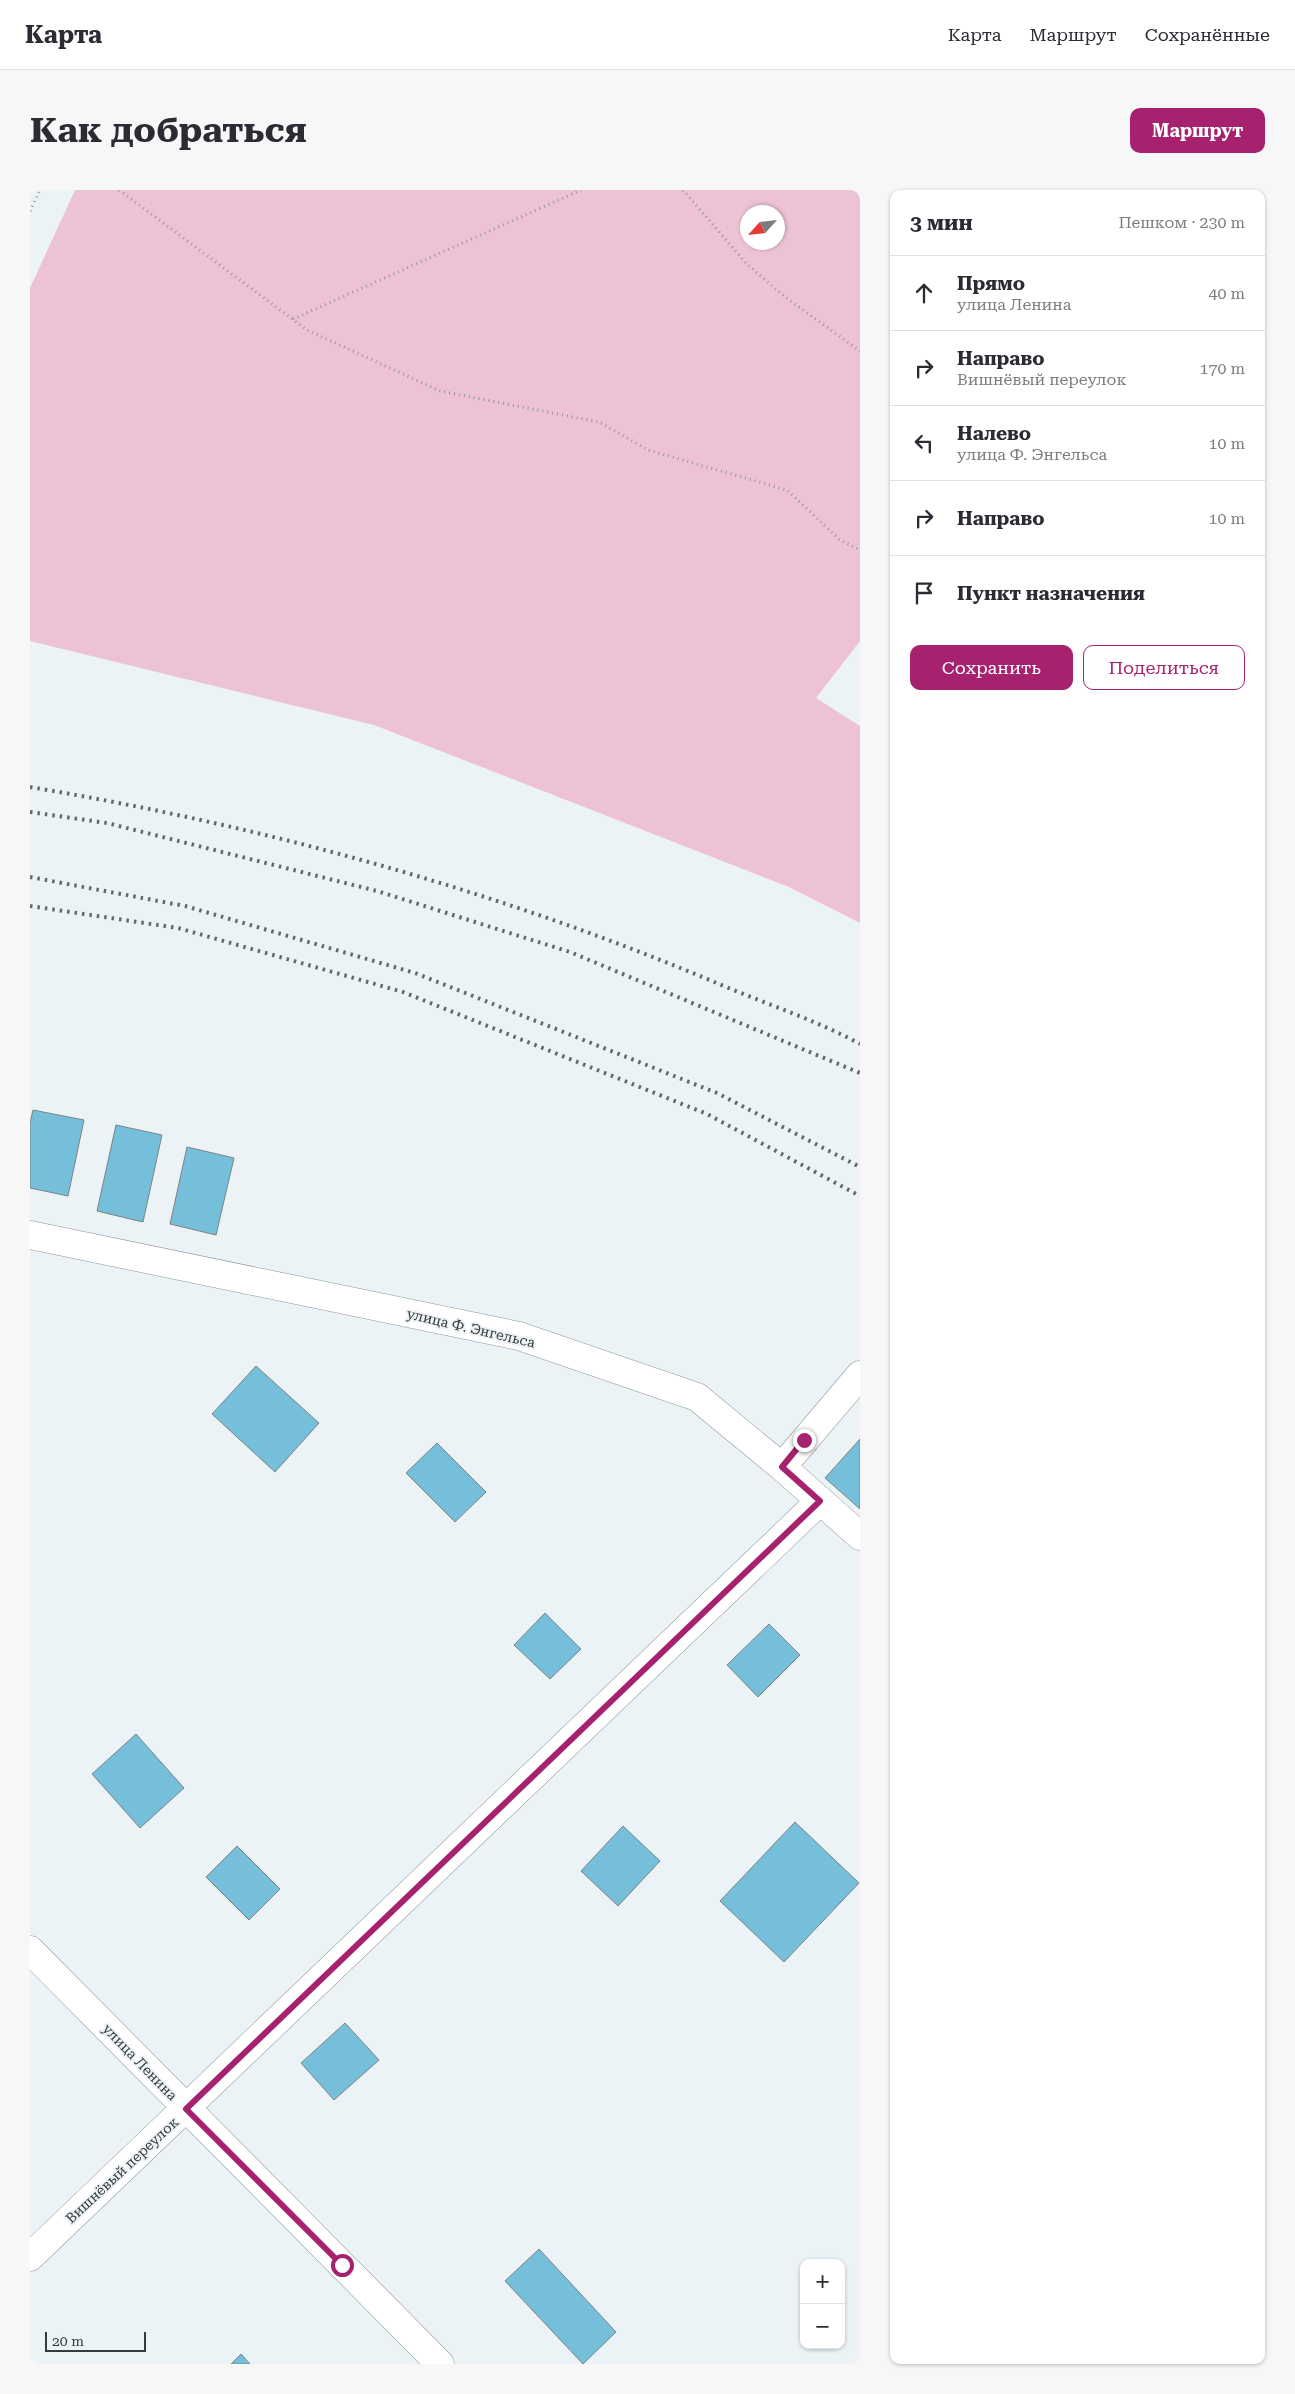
<!DOCTYPE html>
<html lang="ru">
<head>
<meta charset="utf-8">
<style>
  :root { --surface:#fff; --page:#f7f7f7; --text:#2b2b33; --muted:#7c7c81; --line:#e1e1e2; --accent:#a6226f }
  body { margin:0; font-family:"Roboto Serif",serif; background:var(--page); color:var(--text) }
  .controls { position:absolute; right:15px; bottom:15px; display:grid; overflow:hidden; border-radius:10px; box-shadow:0 1px 4px #0004 }
  .controls button { width:45px; height:45px; display:grid; place-items:center; padding:0; border:0; border-bottom:1px solid var(--line); background:var(--surface); color:var(--text); font:25px sans-serif }
  .compass { position:absolute; left:710px; top:15px; width:45px; height:45px; border-radius:50%; background:var(--surface); box-shadow:0 1px 4px #0004; rotate:243deg }
  .scale { position:absolute; left:15px; bottom:12px; width:101px; box-sizing:border-box; padding-left:5px; border:2px solid #373a3b; border-top:0; font-size:14px; line-height:18px; white-space:nowrap; color:#373a3b; -webkit-text-stroke:4px #ebf3f6; paint-order:stroke }
  .stop { position:absolute; width:15px; height:15px; margin:-11px; border:4px solid #a6226f; border-radius:50%; background:#fff }
  .stop.end { background:#a6226f; border-color:#fff; box-shadow:0 1px 5px #0008 }
  .list { margin:0; padding:0; list-style:none }
  h2 { display:flex; justify-content:space-between; align-items:center; height:65px; margin:0; padding:0 20px; font-size:21px }
  h2 small { font-size:16px; font-weight:400; color:var(--muted) }
  .list li { display:grid; grid-template-columns:32px 1fr auto; gap:15px; align-items:center; box-sizing:border-box; height:75px; padding:0 20px; border-top:1px solid var(--line) }
  .list b { display:block; font-size:19px; white-space:nowrap }
  .list p { margin:0; font-size:16px; white-space:nowrap; color:var(--muted) }
  .list em { font-size:16px; font-style:normal; color:var(--muted) }
  .actions { display:flex; gap:10px; padding:15px 20px }
  .actions a { flex:1; padding:11px 0; border:1px solid var(--accent); border-radius:10px; text-align:center; font-size:18px; color:var(--accent) }
  .actions .main { background:var(--accent); color:#fff }
  .icon { flex:none; width:28px; height:28px; fill:none; stroke:currentColor; stroke-width:2; stroke-linecap:round; stroke-linejoin:round }
  .map { position:relative; flex:none; width:830px; height:2174px; overflow:hidden; border-radius:10px }
  header { display:flex; align-items:center; gap:30px; box-sizing:border-box; height:70px; padding:0 25px; background:var(--surface); border-bottom:1px solid var(--line) }
  header strong { font-size:24px }
  nav { display:flex; gap:28px; margin-inline-start:auto; font-size:18px }
  .intro { display:flex; align-items:center; justify-content:space-between; box-sizing:border-box; height:120px; padding:0 30px }
  h1 { margin:0; font-size:35px }
  .button { padding:12px 22px; border-radius:10px; background:var(--accent); color:#fff; font-size:18px; font-weight:700 }
  main { display:flex; gap:30px; padding:0 30px }
  aside { flex:1; background:var(--surface); border-radius:10px; box-shadow:0 1px 4px #0004 }
  .map>svg:first-child { display:block }
  .green { fill:#ecc2d4; fill-rule:evenodd }
  .building { fill:#75bfda; stroke:#7c8386 }
  .lines { fill:none; stroke-linecap:round; stroke-linejoin:round }
  .minor-casing { stroke:#8e9699; stroke-width:29 }
  .path { stroke:#93999b; stroke-width:3; stroke-dasharray:1 4; stroke-linecap:butt }
  .minor { stroke:#fff; stroke-width:28 }
  .rail { stroke:#64686a; stroke-width:4; stroke-dasharray:2.5 5; stroke-linecap:butt }
  .route { stroke:#a6226f; stroke-width:6 }
  .labels { text-anchor:middle; stroke-width:4; stroke-linejoin:round; paint-order:stroke }
  .street-label { font-size:14px; fill:#373a3b; stroke:#ebf3f6 }
</style>
</head>
<body>
<header>
<strong>Карта</strong>
<nav><a>Карта</a><a>Маршрут</a><a>Сохранённые</a></nav>
</header>
<div class="intro"><h1>Как добраться</h1><a class="button">Маршрут</a></div>
<main>
<div class="map">
<svg width="830" height="2174" viewBox="0 0 830 2174">
  <rect width="100%" height="100%" fill="#ebf3f6"/>
  <!-- green -->
  <path class="green" d="M45 0H830V451L786 508 830 536V733L759 697 344 535 0 451V98ZM718 22H748V52H718Z"/>
  <!-- building -->
  <path class="building" d="M3 920 54 930 38 1006 0 998V933Z
    M86 935 132 945 113 1032 67 1021Z
    M157 957 204 968 186 1045 140 1034Z
    M226 1176 289 1233 245 1282 182 1224Z
    M830 1249V1319L795 1288Z
    M407 1253 456 1302 425 1332 376 1283Z
    M515 1423 551 1459 520 1489 484 1455Z
    M739 1434 770 1465 728 1507 697 1475Z
    M106 1544 154 1598 110 1638 62 1584Z
    M765 1632 829 1693 754 1772 690 1711Z
    M593 1636 630 1671 588 1716 551 1681Z
    M207 1656 250 1699 219 1730 176 1687Z
    M315 1833 349 1870 304 1910 271 1873Z
    M509 2059 586 2142 553 2174 475 2091Z
    M211 2164 220 2174H201Z"/>
  <g class="lines">
    <defs>
      <path id="minor" d="M0 1045 489 1146 667 1207 752 1277 830 1346
        M752 1277 830 1185
        M0 1760 410 2174
        M0 2067 790 1311"/>
    </defs>
    <!-- minor casing -->
    <use href="#minor" class="minor-casing"/>
    <!-- path -->
    <path class="path" d="M89 0 277 140 410 201 569 232 618 260 757 300 810 350 830 360
      M653 0 716 73 755 107 830 161
      M0 21 10 0
      M263 129 551 0"/>
    <!-- minor -->
    <use href="#minor" class="minor"/>
    <!-- rail -->
    <path class="rail" d="M0 597C235 636 469 701 689 794 736 814 786 830 830 854
      M0 622 77 633 347 701 540 762 830 883
      M0 687 155 716 385 783 687 903 830 977
      M0 716 148 738 373 802 677 924 830 1006"/>
  </g>
  <g class="lines">
    <!-- route -->
    <path class="route" d="M312 2075 156 1919 790 1311 752 1277 774 1250"/>
  </g>
  <g class="labels">
    <!-- street labels -->
    <g class="street-label">
      <text transform="translate(441 1138) rotate(13)" y="5">улица Ф. Энгельса</text>
      <text transform="translate(110 1872) rotate(46)" y="5">улица Ленина</text>
      <text transform="translate(92 1980) rotate(-43)" y="5">Вишнёвый переулок</text>
    </g>
  </g>
</svg>
<div class="controls">
<button>+</button>
<button>−</button>
</div>
<svg class="compass" viewBox="-18 -18 36 36"><path d="M0-13l5 13h-10z" fill="#e53935"/><path d="M0 13l5-13h-10z" fill="#7c7c81"/></svg>
<div class="scale">20 m</div>
<div class="stop" style="left:312px;top:2075px"></div>
<div class="stop end" style="left:774px;top:1250px"></div>
</div>
<aside>
<h2>3 мин<small>Пешком · 230 m</small></h2>
<ul class="list">
<li><svg class="icon" aria-label="ahead" viewBox="0 0 24 24"><path d="M12 20V5M6 11l6-6 6 6"/></svg><div><b>Прямо</b><p>улица Ленина</p></div><em>40 m</em></li>
<li><svg class="icon" aria-label="right" viewBox="0 0 24 24"><path d="M7 20v-9h11M14 6l5 5-5 5"/></svg><div><b>Направо</b><p>Вишнёвый переулок</p></div><em>170 m</em></li>
<li><svg class="icon" aria-label="left" viewBox="0 0 24 24"><path d="M17 20v-9H6M10 6l-5 5 5 5"/></svg><div><b>Налево</b><p>улица Ф. Энгельса</p></div><em>10 m</em></li>
<li><svg class="icon" aria-label="right" viewBox="0 0 24 24"><path d="M7 20v-9h11M14 6l5 5-5 5"/></svg><div><b>Направо</b></div><em>10 m</em></li>
<li><svg class="icon" aria-label="arrive" viewBox="0 0 24 24"><path d="M6 21V4h12l-3 4 3 4H6"/></svg><div><b>Пункт назначения</b></div></li>
</ul>
<div class="actions"><a class="main">Сохранить</a><a>Поделиться</a></div>
</aside>
</main>
</body>
</html>
